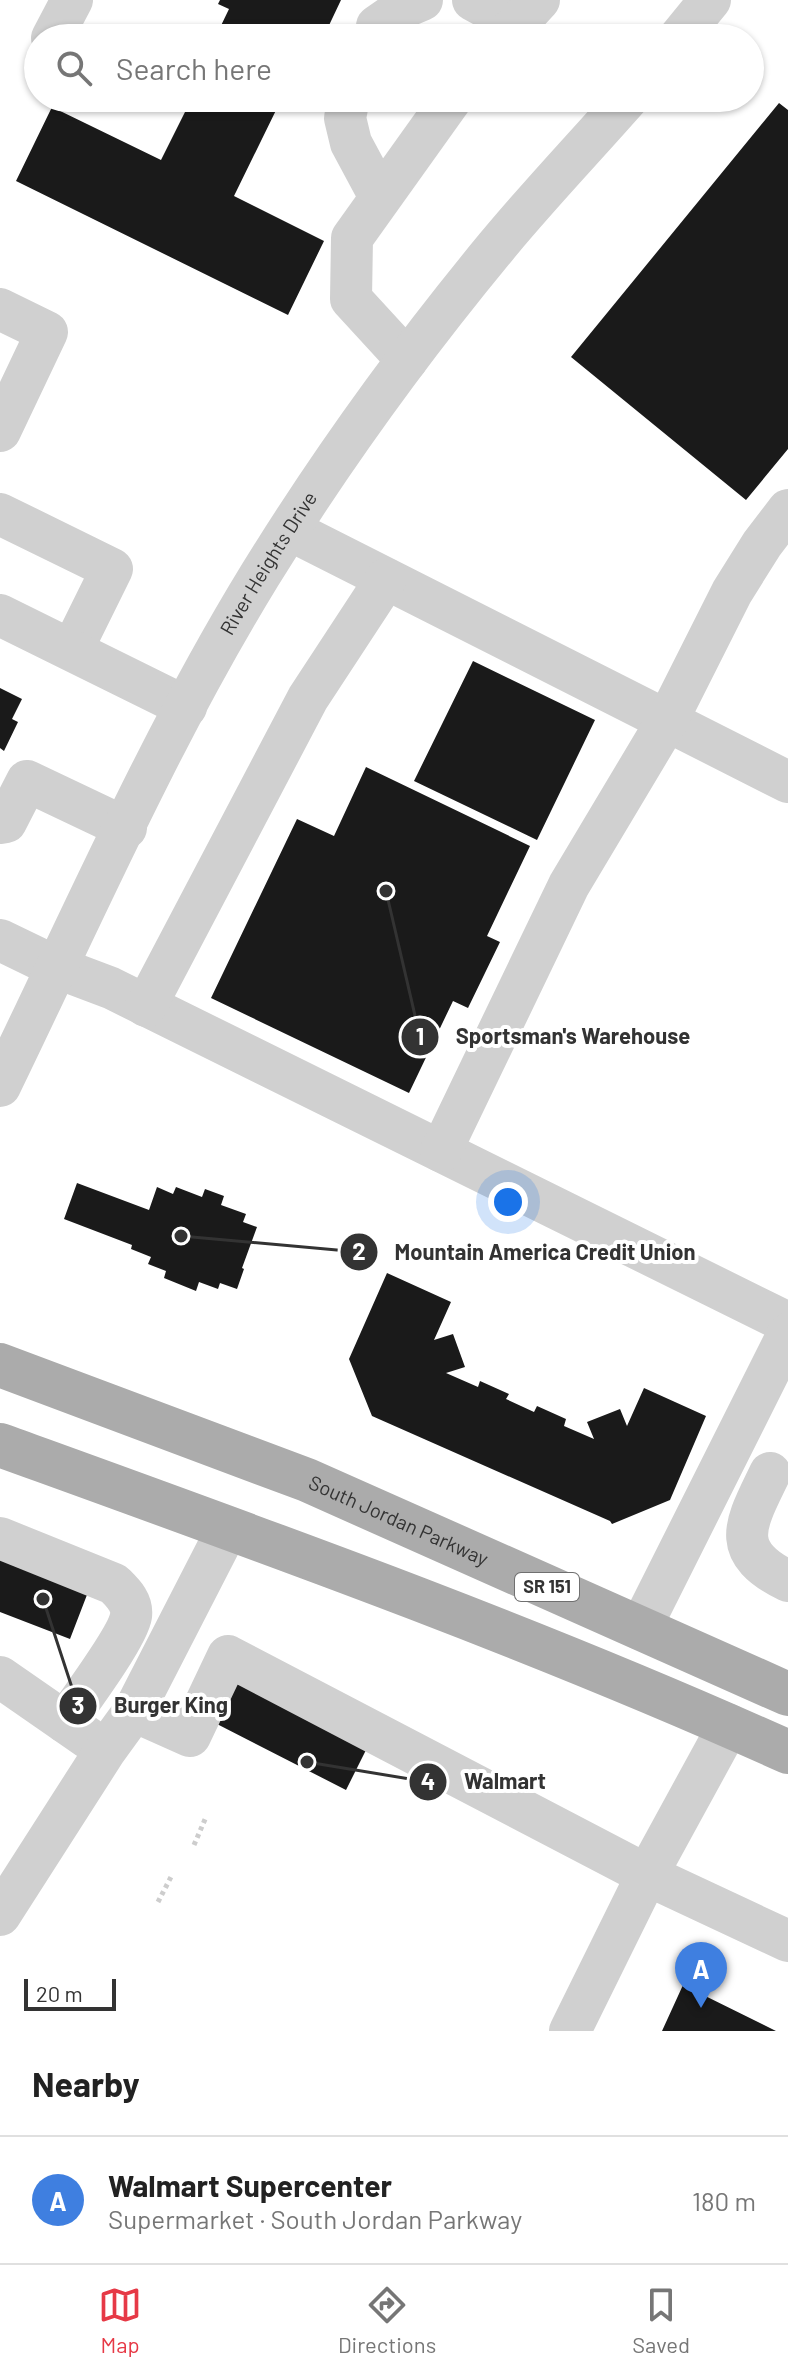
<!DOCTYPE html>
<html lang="en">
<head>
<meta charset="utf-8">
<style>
  :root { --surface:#fff; --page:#f6f6f6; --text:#222; --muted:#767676; --line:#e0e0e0; --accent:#e63946 }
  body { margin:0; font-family:Barlow,sans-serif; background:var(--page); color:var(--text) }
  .scale { position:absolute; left:24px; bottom:20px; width:92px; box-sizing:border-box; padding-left:8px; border:4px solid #333; border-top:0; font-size:22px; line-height:28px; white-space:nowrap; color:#333; -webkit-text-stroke:6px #fff; paint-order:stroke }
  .you { position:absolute; left:508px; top:1202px; width:28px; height:28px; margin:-20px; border:6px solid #fff; border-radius:50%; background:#1a73e8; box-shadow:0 0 0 12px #1a73e833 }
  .badge { display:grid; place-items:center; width:52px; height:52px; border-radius:50%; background:var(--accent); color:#fff; font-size:26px; font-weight:700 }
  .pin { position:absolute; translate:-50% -66px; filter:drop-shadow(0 2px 4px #0008) }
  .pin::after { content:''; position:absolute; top:42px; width:28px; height:24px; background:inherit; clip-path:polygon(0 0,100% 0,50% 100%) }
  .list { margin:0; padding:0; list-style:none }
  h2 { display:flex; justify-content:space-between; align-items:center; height:104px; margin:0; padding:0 32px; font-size:34px }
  h2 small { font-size:26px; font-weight:400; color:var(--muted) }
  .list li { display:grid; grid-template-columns:52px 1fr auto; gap:24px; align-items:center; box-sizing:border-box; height:128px; padding:0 32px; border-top:2px solid var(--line) }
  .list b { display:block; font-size:30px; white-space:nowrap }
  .list p { margin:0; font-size:26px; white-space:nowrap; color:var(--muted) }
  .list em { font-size:26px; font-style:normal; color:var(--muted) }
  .icon { flex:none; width:44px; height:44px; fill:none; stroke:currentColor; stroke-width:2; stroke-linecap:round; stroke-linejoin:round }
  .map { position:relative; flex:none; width:788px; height:2031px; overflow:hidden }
  .search { position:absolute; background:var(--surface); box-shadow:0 2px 6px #0004; left:24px; right:24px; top:24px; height:88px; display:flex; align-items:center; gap:20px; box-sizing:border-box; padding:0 28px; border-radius:44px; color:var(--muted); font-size:30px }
  .sheet { height:232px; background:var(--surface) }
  nav { display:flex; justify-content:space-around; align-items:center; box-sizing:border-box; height:112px; border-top:2px solid var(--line); background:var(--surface); font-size:22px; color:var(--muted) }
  nav a { display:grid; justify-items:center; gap:4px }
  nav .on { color:var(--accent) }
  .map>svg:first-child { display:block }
  .building { fill:#1a1a1a }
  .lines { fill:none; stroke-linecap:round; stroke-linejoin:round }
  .path { stroke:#cdcdcd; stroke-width:5; stroke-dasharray:4 4; stroke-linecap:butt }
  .minor { stroke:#d0d0d0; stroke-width:42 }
  .major { stroke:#ababab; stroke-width:44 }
  .labels { text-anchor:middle; stroke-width:8; stroke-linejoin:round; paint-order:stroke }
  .shield { fill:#fff; stroke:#707070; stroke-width:2 }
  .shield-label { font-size:18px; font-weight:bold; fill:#333 }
  .street-label { font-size:20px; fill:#333; stroke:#fff }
  .leader { fill:none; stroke:#333; stroke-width:3 }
  .callout-dot { fill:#333; stroke:#fff; stroke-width:3 }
  .mark-label { font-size:24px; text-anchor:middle; font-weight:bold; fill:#fff }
  .callout-label { font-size:22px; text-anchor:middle; font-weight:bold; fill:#333; stroke:#fff; stroke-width:8; stroke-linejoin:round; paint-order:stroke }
</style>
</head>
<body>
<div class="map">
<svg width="788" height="2031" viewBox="0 0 788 2031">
  <rect width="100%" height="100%" fill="#fff"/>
  <!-- building -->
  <path class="building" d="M220 0H341L323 38H215L229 9 218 4Z
    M192 98H282L234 196 324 241 288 315 16 181 52 107 161 160Z
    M779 103 788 110V449L746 500 571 357Z
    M473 661 595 720 537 840 414 781Z
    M0 688 22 699 12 719 18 722 4 751 0 748Z
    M366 767 530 846 487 936 500 942 468 1008 453 1001 409 1093 211 998 297 819 334 836Z
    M77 1183 149 1210 157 1187 173 1194 176 1187 202 1197 205 1189 224 1196 221 1205 246 1214 243 1222 257 1227 242 1268 244 1269 237 1289 220 1283 218 1289 199 1282 196 1291 164 1278 166 1271 148 1264 151 1257 131 1249 132 1245 64 1219Z
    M387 1273 451 1302 434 1340 453 1334 465 1367 446 1373 478 1387 480 1381 509 1394 506 1399 534 1412 537 1406 566 1419 564 1426 594 1439 587 1422 620 1409 627 1426 644 1388 706 1416 670 1500 612 1524 610 1521 372 1416 349 1359Z
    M0 1552 90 1587 70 1639 0 1612Z
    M239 1675 370 1742 346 1790 215 1723Z
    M683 1985 776 2031H662Z"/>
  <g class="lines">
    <!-- path -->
    <path class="path" d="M194 1845 206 1817
      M158 1902 172 1875"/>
    <!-- minor -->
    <g class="minor">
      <path d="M473 0 517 24"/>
      <path d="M377 26 403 8 422 0"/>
      <path d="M52 38 72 0"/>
      <path d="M504 38 539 0"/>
      <path d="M679 38 710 0"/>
      <path d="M349 98 345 118 351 143 380 197"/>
      <path d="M0 309 47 332 0 431"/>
      <path d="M407 360 351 299 352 238 452 98"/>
      <path d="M0 514 112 569 72 650"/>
      <path d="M290 530 788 782"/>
      <path d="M0 615 186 707"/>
      <path d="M0 823 6 822 27 781 126 828"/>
      <path d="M0 940 58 968 111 988 788 1323"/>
      <path d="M146 1006 308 698 386 579"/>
      <path id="s1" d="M0 1086C83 915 160 738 260 575 331 460 410 351 496 247 538 196 584 148 628 98"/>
      <path d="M441 1151 569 885 667 721 732 592 762 544 788 510"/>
      <path d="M770 1473C746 1523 727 1551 788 1581"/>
      <path d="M0 1538 114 1584C123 1593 133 1602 131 1616 128 1636 79 1702 65 1722"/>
      <path d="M640 1629 788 1334"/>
      <path d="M0 1677 88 1738"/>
      <path d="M134 1711 190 1736 228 1656 647 1875 788 1941"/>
      <path d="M0 1915 105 1751 134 1711 228 1528"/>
      <path d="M570 2031 647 1875 729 1725"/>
    </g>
    <!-- major -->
    <g class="major">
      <path id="s2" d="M0 1365 307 1480 788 1694"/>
      <path d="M0 1445C265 1541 531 1636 788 1752"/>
    </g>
  </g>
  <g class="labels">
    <!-- shield labels -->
    <rect class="shield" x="515" y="1573" width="64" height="28" rx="6"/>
    <g class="shield-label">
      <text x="547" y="1593">SR 151</text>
    </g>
    <!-- street labels -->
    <g class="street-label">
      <text dy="7" stroke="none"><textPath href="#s1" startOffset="588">River Heights Drive</textPath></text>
      <text dy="7" stroke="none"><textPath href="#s2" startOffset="428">South Jordan Parkway</textPath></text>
    </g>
  </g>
  <!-- callouts -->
  <path class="leader" d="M386 891L420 1037M181 1236L359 1252M43 1599L78 1706M307 1762L428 1782"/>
  <g class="callout-dot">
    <circle cx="386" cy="891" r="8"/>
    <circle cx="181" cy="1236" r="8"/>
    <circle cx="43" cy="1599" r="8"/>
    <circle cx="307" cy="1762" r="8"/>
    <circle cx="420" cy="1037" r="20"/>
    <circle cx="359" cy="1252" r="20"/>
    <circle cx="78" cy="1706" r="20"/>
    <circle cx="428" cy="1782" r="20"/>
  </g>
  <g class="mark-label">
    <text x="420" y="1045">1</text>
    <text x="359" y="1260">2</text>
    <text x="78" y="1714">3</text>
    <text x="428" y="1790">4</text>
  </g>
  <g class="callout-label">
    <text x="573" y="1044">Sportsman's Warehouse</text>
    <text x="545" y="1260">Mountain America Credit Union</text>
    <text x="171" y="1713">Burger King</text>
    <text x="505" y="1789">Walmart</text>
  </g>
</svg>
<div class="scale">20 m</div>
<div class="you"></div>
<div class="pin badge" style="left:701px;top:2008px;background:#3f7fe0">A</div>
<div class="search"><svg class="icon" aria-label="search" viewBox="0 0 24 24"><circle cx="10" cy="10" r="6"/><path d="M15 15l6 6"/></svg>Search here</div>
</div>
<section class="sheet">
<h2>Nearby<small></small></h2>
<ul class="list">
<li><span class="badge" style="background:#3f7fe0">A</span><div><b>Walmart Supercenter</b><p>Supermarket · South Jordan Parkway</p></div><em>180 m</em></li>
</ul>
</section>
<nav>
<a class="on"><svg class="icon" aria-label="map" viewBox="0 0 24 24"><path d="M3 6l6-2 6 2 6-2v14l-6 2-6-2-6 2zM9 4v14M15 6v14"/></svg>Map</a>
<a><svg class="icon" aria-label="directions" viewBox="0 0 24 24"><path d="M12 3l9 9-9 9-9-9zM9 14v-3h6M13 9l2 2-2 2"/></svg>Directions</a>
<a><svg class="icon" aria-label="saved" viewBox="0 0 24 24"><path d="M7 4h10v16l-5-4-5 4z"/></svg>Saved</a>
</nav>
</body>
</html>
